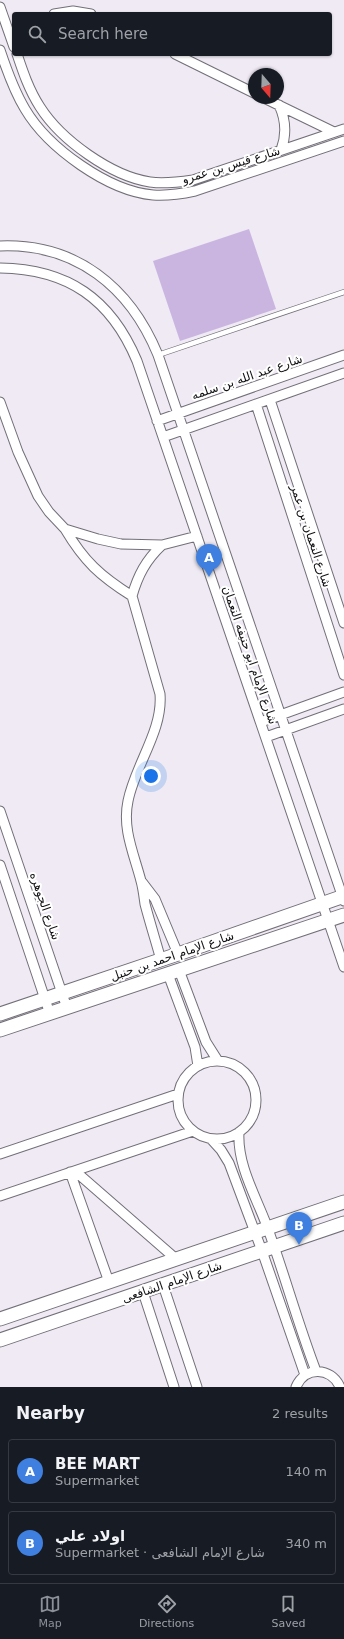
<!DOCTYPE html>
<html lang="en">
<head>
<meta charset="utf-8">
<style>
  :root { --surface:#171b24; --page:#242831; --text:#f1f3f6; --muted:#9ea1a6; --line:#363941; --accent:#8c9099 }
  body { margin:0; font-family:"DejaVu Sans","Noto Naskh Arabic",sans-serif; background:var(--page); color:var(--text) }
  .compass { position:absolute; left:248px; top:68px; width:36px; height:36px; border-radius:50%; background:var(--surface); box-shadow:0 1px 3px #0004; rotate:161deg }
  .you { position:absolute; left:151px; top:776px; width:14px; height:14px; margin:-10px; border:3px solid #fff; border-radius:50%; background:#1a73e8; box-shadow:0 0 0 6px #1a73e833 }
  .badge { display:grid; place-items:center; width:26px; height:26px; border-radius:50%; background:var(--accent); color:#fff; font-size:13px; font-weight:700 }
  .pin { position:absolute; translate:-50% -33px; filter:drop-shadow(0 1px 2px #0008) }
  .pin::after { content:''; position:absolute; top:21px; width:14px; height:12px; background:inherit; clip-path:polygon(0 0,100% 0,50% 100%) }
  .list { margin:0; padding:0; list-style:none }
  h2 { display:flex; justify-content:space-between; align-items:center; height:52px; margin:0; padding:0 16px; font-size:17px }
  h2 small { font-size:13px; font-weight:400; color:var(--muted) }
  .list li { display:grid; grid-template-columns:26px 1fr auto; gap:12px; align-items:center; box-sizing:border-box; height:64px; margin:0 8px 8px; padding:0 8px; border:1px solid var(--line); border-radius:4px }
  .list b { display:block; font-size:15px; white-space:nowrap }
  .list p { margin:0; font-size:13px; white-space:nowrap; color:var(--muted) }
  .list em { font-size:13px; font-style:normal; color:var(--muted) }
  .icon { flex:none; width:22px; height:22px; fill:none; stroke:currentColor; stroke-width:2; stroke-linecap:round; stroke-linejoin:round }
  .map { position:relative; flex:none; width:344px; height:1387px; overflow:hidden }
  .search { position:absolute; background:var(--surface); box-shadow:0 1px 3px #0004; left:12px; right:12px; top:12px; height:44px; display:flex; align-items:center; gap:10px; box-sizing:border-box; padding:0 14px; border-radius:4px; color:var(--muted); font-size:15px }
  .sheet { height:196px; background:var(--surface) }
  nav { display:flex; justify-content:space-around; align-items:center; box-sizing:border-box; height:56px; border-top:1px solid var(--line); background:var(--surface); font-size:11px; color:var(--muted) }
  nav a { display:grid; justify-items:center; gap:2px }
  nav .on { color:var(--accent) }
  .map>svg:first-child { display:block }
  .building { fill:#cab5e1 }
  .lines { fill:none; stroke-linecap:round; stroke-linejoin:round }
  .lane-casing { stroke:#736f78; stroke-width:6 }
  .street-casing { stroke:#736f78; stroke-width:11 }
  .secondary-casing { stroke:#736f78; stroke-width:15 }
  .lane { stroke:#fff; stroke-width:4.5 }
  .street { stroke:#fff; stroke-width:9 }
  .secondary { stroke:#fff; stroke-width:13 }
  .labels { text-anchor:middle; stroke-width:4; stroke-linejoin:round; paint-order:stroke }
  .street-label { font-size:12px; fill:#100f12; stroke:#fff }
</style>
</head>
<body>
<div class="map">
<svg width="344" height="1387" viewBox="0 0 344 1387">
  <rect width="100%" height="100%" fill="#efeaf4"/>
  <!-- building -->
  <path class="building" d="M249 229 276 309 180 341 153 261Z"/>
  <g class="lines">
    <defs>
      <path id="lane" d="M158 355 344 292"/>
      <path id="street" d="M0 7 14 47
        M54 14 73 11 91 14
        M0 50C7 71 14 91 25 109 48 148 108 191 153 195 168 196 181 194 195 191L344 141
        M17 54C23 72 29 90 40 107 61 140 111 176 150 182 165 184 179 182 193 180L344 129
        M175 54 254 93
        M264 98 334 132
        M279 105C286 120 287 134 281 150
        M0 246C76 243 130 287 158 355L344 901
        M0 268C68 269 111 299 137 361L344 967
        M270 400 344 623
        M0 402 18 452 38 496 49 512 65 529 98 539 121 544 162 545 197 536
        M256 404 344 675
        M157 421 344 355
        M163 437 344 373
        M65 529C84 561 100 576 132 596
        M261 722 344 692
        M266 737 344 709
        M0 811 67 1008
        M0 865 50 1014
        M142 882 155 899 178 954
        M161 960C156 942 150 923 145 904 144 897 143 888 141 881 134 854 122 829 128 801 135 765 163 731 160 694L132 596C138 575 146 560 162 545
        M179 970 206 1042 218 1061
        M168 974 195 1047 198 1066
        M178 1100a39 39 0 1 1 78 0a39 39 0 1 1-78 0Z
        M239 1132C237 1166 257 1198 268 1229 285 1276 298 1324 316 1371
        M211 1139 221 1150 229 1163 262 1251 305 1375
        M0 1154 178 1094
        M75 1171 176 1259
        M70 1172 109 1282
        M0 1196 193 1131
        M163 1285 197 1387
        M143 1292 174 1387
        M296 1387C305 1366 331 1367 340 1387"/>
      <path id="secondary" d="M0 1014 178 954 344 896
        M0 1030 344 915
        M0 1319 344 1202
        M0 1340 344 1223"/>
    </defs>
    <!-- lane casing -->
    <use href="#lane" class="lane-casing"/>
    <!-- street casing -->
    <use href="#street" class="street-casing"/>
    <!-- secondary casing -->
    <use href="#secondary" class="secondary-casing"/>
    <!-- lane -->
    <use href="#lane" class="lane"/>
    <!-- street -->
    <use href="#street" class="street"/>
    <!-- secondary -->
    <use href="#secondary" class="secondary"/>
  </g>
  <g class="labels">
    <!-- street labels -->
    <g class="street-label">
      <text transform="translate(231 165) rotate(-17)" y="4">شارع قيس بن عمرو</text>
      <text transform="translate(247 377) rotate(-19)" y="4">شارع عبد الله بن سلمه</text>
      <text transform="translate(311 536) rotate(72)" y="4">شارع النعمان بن عمر</text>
      <text transform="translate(250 655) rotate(71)" y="4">شارع الإمام ابو حنيفه النعمان</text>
      <text transform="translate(45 906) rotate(71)" y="4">شارع الجوهره</text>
      <text transform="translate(172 956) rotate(-19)" y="4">شارع الإمام احمد بن حنبل</text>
      <text transform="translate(172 1282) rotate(-19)" y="4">شارع الإمام الشافعى</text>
    </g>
  </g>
</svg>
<svg class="compass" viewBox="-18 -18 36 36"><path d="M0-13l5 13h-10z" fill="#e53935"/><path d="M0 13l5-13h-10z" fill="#9ea1a6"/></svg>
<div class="you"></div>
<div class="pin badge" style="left:209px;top:577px;background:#3f7fe0">A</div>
<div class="pin badge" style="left:299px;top:1245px;background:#3f7fe0">B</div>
<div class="search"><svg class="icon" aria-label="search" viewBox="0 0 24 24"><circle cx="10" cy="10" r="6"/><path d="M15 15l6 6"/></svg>Search here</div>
</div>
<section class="sheet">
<h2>Nearby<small>2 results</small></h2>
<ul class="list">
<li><span class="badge" style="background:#3f7fe0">A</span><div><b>BEE MART</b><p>Supermarket</p></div><em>140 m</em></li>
<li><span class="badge" style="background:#3f7fe0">B</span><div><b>اولاد علي</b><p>Supermarket · شارع الإمام الشافعى</p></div><em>340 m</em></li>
</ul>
</section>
<nav>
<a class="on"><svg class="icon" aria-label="map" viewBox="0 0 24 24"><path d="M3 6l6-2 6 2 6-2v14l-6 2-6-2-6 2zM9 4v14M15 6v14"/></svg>Map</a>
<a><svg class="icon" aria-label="directions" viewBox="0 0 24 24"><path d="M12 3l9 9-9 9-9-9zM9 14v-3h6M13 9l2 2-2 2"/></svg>Directions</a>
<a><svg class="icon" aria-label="saved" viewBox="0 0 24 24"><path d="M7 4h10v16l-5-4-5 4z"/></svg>Saved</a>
</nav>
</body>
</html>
